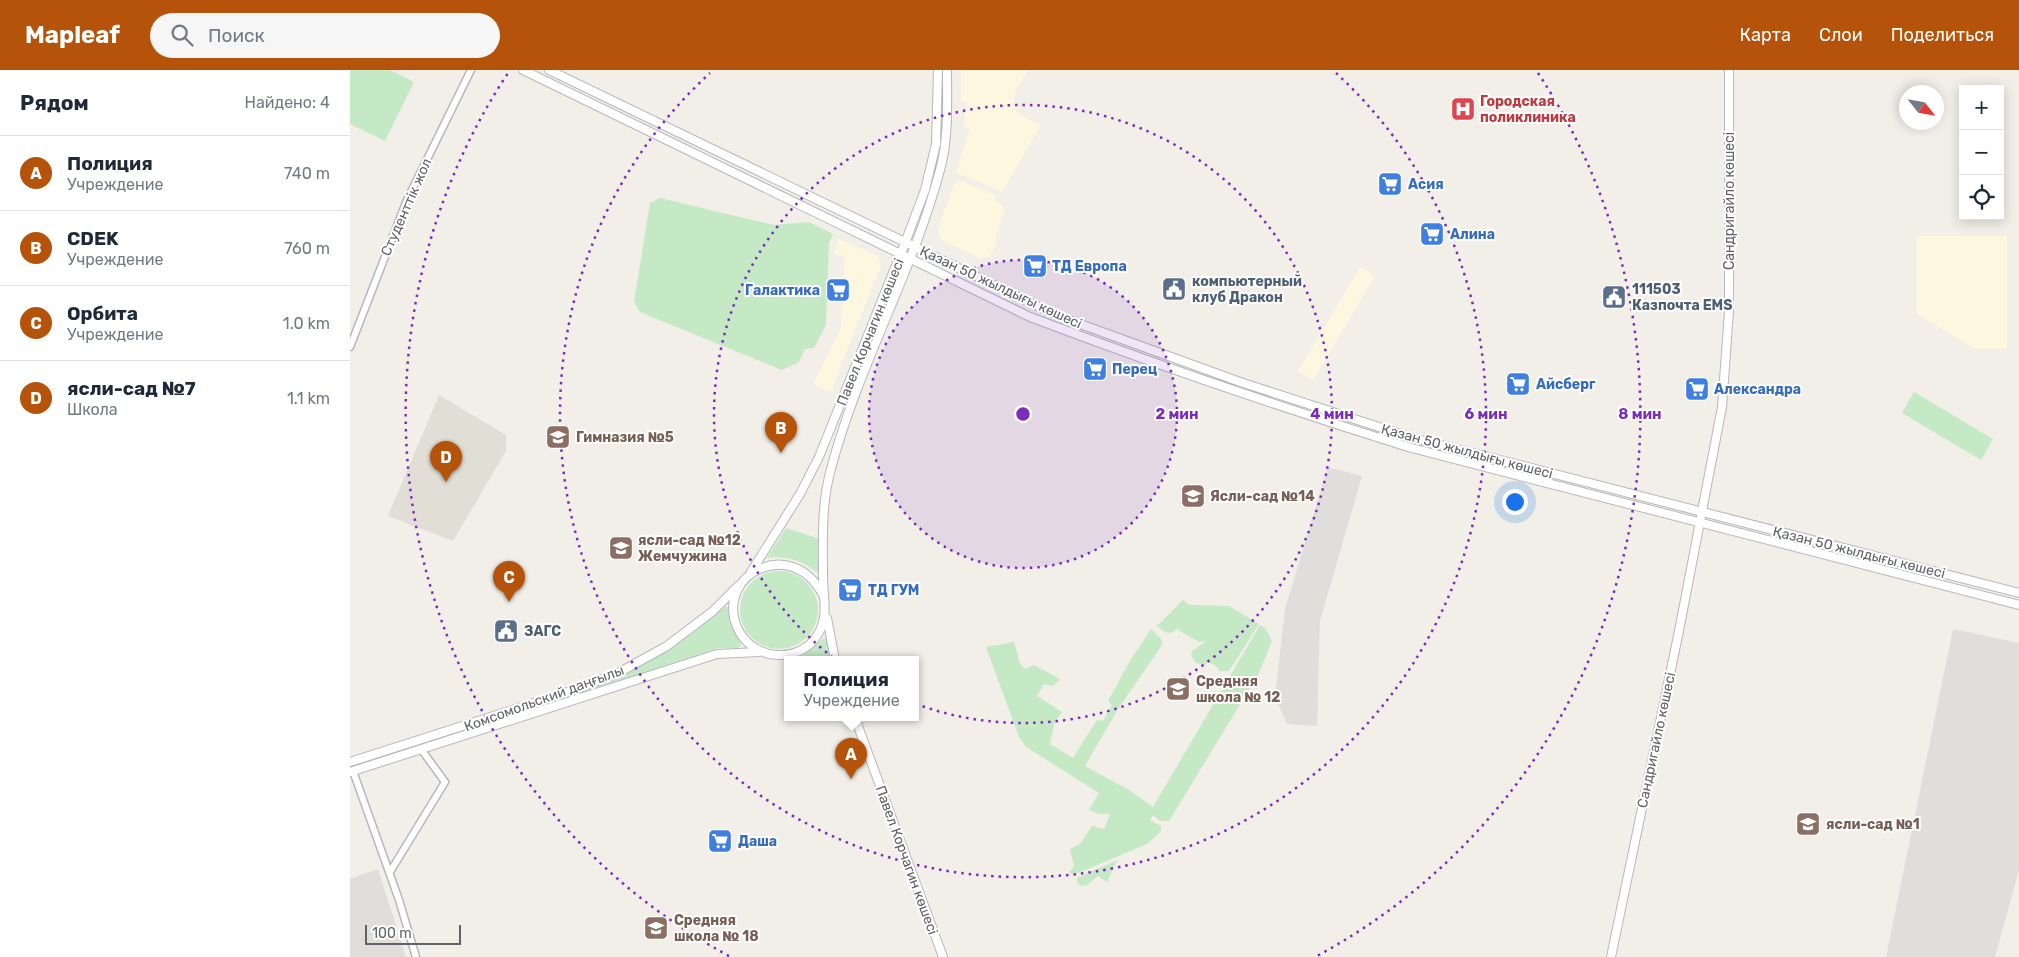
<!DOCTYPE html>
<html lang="ru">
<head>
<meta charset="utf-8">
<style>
  :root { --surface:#fff; --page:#f6f6f7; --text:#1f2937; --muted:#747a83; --line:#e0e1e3; --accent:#b45309 }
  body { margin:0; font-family:Rubik,sans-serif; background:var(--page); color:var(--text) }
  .controls { position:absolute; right:15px; top:15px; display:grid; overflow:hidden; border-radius:0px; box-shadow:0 2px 12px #0003 }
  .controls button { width:45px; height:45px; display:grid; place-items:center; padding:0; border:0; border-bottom:1px solid var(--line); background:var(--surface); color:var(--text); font:25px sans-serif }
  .compass { position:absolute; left:1549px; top:15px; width:45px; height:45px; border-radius:50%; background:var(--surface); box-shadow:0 2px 12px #0003; rotate:121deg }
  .scale { position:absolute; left:15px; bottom:12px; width:96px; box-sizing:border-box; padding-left:5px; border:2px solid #5f6368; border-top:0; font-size:14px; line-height:18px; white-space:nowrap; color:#5f6368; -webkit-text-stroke:4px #fff; paint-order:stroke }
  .you { position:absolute; left:1164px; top:431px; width:18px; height:18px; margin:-12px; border:4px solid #fff; border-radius:50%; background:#1a73e8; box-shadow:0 0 0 8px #1a73e833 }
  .badge { display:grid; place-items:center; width:32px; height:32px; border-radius:50%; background:var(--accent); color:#fff; font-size:16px; font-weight:700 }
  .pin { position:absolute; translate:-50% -41px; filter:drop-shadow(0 1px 2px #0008) }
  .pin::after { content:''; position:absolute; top:26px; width:18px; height:15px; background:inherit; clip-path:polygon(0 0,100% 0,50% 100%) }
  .popup { position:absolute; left:434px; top:586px; width:135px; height:65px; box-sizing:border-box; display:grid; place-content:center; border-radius:0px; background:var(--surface); filter:drop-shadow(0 1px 4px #0005); font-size:16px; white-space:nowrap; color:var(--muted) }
  .popup b { font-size:19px; color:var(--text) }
  .popup::after { content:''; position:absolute; left:50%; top:100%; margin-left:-10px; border:10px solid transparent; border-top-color:var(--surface) }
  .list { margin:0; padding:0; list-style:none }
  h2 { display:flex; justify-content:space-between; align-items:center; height:65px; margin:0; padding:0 20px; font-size:21px }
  h2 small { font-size:16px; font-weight:400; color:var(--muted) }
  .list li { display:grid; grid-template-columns:32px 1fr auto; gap:15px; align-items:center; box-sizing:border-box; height:75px; padding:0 20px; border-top:1px solid var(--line) }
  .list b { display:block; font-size:19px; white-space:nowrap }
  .list p { margin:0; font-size:16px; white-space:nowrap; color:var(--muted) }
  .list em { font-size:16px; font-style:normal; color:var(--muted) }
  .icon { flex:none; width:28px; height:28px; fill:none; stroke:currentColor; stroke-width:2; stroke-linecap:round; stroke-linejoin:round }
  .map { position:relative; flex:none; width:1669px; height:887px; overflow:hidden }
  header { display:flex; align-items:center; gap:30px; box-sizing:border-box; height:70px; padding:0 25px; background:var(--accent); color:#fff }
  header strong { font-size:24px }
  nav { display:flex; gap:28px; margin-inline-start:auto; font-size:18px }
  .search { width:350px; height:45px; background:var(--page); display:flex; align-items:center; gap:12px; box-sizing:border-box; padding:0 18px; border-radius:28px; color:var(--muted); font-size:19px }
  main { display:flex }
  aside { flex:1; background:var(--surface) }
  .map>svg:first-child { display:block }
  .commercial { fill:#fef7e0 }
  .industrial { fill:#e0deda }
  .education { fill:#e1ded6 }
  .green { fill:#c5e8c5 }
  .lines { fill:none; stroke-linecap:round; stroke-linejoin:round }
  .minor-casing { stroke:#b5b8bc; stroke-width:9 }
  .tertiary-casing { stroke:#b5b8bc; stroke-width:10 }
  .minor { stroke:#fff; stroke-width:6 }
  .tertiary { stroke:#fff; stroke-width:8 }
  .ring { fill:none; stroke:#7b2cbf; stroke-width:2.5; stroke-dasharray:2.5 5 }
  .labels { text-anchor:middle; stroke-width:4; stroke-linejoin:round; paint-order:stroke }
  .health-label { font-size:14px; font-weight:bold; fill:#be3a42; stroke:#fff; text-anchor:start }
  .shop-label { font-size:14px; font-weight:bold; fill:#366cbe; stroke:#fff; text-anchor:start }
  .street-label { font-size:14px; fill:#5f6368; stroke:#fff }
  .service-label { font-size:14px; font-weight:bold; fill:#4e5e75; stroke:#fff; text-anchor:start }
  .education-label { font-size:14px; font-weight:bold; fill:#785e54; stroke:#fff; text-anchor:start }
  .centre { fill:#7b2cbf; stroke:#fff; stroke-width:2.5 }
  .ring-label { font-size:15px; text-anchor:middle; font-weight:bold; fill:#7b2cbf; stroke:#fff; stroke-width:4; stroke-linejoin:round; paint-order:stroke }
</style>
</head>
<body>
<header>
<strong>Mapleaf</strong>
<div class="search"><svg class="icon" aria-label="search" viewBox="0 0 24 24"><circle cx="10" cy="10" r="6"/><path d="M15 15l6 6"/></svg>Поиск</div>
<nav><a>Карта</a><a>Слои</a><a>Поделиться</a></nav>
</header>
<main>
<aside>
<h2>Рядом<small>Найдено: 4</small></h2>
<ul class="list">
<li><span class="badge">A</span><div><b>Полиция</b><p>Учреждение</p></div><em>740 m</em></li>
<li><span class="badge">B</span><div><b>CDEK</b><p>Учреждение</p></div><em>760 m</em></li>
<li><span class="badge">C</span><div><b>Орбита</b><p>Учреждение</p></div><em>1.0 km</em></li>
<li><span class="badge">D</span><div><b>ясли-сад №7</b><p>Школа</p></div><em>1.1 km</em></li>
</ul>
</aside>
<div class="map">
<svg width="1669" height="887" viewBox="0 0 1669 887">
  <rect width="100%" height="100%" fill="#f1efe8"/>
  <!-- commercial -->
  <path class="commercial" d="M611 0H678L666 20 664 30 667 42 690 56 652 122 606 102 620 59 614 57 617 32H611Z
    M611 111 645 125 646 131 654 138V144L646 164 647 170 640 187 630 188 591 170 588 160 604 114Z
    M1567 166H1657V279H1626L1567 244Z
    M489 169 528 186 531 195 480 323 463 314 491 258 494 185 484 184Z
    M1010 197 1025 206 963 310 948 301Z"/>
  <!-- industrial -->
  <path class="industrial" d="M978 397 1012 406 970 551 967 656 937 654 925 627 935 539Z
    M1603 559 1669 573V800L1645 887H1536Z
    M28 799 56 887H0V809Z"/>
  <!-- education -->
  <path class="education" d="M89 325 156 365V381L103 471 38 446Z"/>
  <!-- green -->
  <path class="green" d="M0 0H40L64 12 35 71 0 54Z
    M310 128 424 155 459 152 483 164 479 173 476 255 464 278 455 279 449 292 432 300 290 242 284 232 300 133Z
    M1564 322 1643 369 1631 390 1552 343Z
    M436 458 470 469 471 502 469 504C453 491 437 485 417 488Z
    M390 540a39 39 0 1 1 78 0a39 39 0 1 1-78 0Z
    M833 530 840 535 879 536 909 554 879 601H870L865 595 857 592 856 595 846 593 841 585 842 581 857 571 849 572 828 560 831 557 821 563 815 562 807 556Z
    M372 536 378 537 381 554 390 570 391 576 387 578H368L208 631 207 628 271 605 316 581Z
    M910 555 915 558 922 571 908 605 819 751H810L803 745 800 750 811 756V761L797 774 726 804 719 803 724 796 720 779 730 774 742 756 754 759 760 744H749L739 740 749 723 676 677 669 667 636 577 664 572 670 594 675 599 684 595 710 609 703 616 694 614 687 626 712 642 704 654 700 674 723 688 747 650 753 651 762 635 758 631 781 589 801 559 812 570V575L768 639 735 696 779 720 803 737Z
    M474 568 478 570 482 590H450L451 587Z
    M767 790 757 812 748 806 737 815 731 816 727 813V808Z"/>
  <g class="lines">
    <defs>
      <path id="minor" d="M0 277 57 130 121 0
        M3 701 49 830 66 887
        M40 802 95 712 71 679"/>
      <path id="tertiary" d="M173 0 680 247C804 294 930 337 1058 377L1669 535
        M199 0 708 246 893 313 1060 367 1669 523
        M401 502 450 424 469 387 555 173 575 120 586 74 588 0
        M473 525C442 465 365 504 387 557 401 591 450 595 468 564 479 546 473 526 473 507 473 471 471 434 481 399 508 296 563 202 590 100 599 68 597 33 597 0
        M477 548 485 590
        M505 648 593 887
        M0 692 212 624 268 603 317 576 363 541 388 516
        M0 702 367 584 409 582
        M1261 887 1329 561 1372 337 1379 241V0"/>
    </defs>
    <!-- minor casing -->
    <use href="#minor" class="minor-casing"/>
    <!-- tertiary casing -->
    <use href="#tertiary" class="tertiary-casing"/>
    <!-- minor -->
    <use href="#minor" class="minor"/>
    <!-- tertiary -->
    <use href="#tertiary" class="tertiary"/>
  </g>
  <!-- distance rings -->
  <circle cx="673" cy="344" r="154" fill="#7b2cbf" fill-opacity=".12"/>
  <g class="ring">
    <circle cx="673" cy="344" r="154"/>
    <circle cx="673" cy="344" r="309"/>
    <path d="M986 3A463 463 0 1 1 360 3"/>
    <path d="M379 886A617 617 0 0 1 158 3M1188 3A617 617 0 0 1 967 886"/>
  </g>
  <!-- icons -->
  <defs>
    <symbol id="hospital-square" viewBox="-11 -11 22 22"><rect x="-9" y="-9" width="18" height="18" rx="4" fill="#e0444e" stroke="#fff"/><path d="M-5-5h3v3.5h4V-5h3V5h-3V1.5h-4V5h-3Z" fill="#fff"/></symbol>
    <symbol id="supermarket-square" viewBox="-11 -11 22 22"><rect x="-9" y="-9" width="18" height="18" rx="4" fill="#3f7fe0" stroke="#fff"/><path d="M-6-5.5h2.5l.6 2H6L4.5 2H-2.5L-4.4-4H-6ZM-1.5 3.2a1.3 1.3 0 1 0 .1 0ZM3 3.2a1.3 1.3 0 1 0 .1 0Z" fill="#fff"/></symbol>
    <symbol id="civic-square" viewBox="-11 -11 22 22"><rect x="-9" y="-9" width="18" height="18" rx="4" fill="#5c6f8a" stroke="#fff"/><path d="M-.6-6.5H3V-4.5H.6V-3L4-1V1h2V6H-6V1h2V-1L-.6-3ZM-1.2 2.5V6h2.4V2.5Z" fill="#fff"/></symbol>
    <symbol id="school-square" viewBox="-11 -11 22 22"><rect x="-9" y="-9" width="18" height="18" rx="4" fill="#8d6e63" stroke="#fff"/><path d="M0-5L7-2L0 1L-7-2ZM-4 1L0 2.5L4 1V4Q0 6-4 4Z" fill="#fff"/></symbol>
  </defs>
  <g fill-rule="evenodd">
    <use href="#hospital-square" x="1099" y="25" width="28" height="28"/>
    <use href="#supermarket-square" x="1026" y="100" width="28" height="28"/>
    <use href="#supermarket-square" x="1068" y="150" width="28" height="28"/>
    <use href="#supermarket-square" x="671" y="182" width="28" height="28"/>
    <use href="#civic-square" x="810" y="205" width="28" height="28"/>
    <use href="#supermarket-square" x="474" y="206" width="28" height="28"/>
    <use href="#civic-square" x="1250" y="213" width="28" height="28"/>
    <use href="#supermarket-square" x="731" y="285" width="28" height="28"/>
    <use href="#supermarket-square" x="1154" y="300" width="28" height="28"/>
    <use href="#supermarket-square" x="1333" y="305" width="28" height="28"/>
    <use href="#school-square" x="194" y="353" width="28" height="28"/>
    <use href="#school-square" x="829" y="412" width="28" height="28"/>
    <use href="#school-square" x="257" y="464" width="28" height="28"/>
    <use href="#supermarket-square" x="486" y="506" width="28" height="28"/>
    <use href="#civic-square" x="142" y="547" width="28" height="28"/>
    <use href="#school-square" x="814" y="605" width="28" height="28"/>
    <use href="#school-square" x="1444" y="740" width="28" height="28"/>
    <use href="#supermarket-square" x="356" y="757" width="28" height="28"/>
    <use href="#school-square" x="292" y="844" width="28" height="28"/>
  </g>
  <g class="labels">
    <!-- health labels -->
    <g class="health-label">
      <text x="1130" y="36">Городская<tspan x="1130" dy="16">поликлиника</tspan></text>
    </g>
    <!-- shop labels -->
    <g class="shop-label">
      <text x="1058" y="119">Асия</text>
      <text x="1100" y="169">Алина</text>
      <text x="702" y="201">ТД Европа</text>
      <text x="470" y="225" text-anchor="end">Галактика</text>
      <text x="762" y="304">Перец</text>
      <text x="1186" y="319">Айсберг</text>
      <text x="1364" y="324">Александра</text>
      <text x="518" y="525">ТД ГУМ</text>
      <text x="388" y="776">Даша</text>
    </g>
    <!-- street labels -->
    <g class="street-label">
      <text transform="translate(1379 131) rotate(-90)" y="5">Сандригайло көшесі</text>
      <text transform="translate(56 137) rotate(-66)" y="5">Студенттік жол</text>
      <text transform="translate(651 217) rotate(25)" y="5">Қазан 50 жылдығы көшесі</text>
      <text transform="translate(520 262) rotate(-68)" y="5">Павел Корчагин көшесі</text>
      <text transform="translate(1117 381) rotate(15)" y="5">Қазан 50 жылдығы көшесі</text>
      <text transform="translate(1509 482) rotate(14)" y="5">Қазан 50 жылдығы көшесі</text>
      <text transform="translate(194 628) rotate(-20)" y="5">Комсомольский даңғылы</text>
      <text transform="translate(1306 670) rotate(-78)" y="5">Сандригайло көшесі</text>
      <text transform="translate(557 790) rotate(70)" y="5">Павел Корчагин көшесі</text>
    </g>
    <!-- service labels -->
    <g class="service-label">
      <text x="842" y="216">компьютерный<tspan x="842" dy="16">клуб Дракон</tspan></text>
      <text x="1282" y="224">111503<tspan x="1282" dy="16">Казпочта EMS</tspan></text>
      <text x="174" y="566">ЗАГС</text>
    </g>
    <!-- education labels -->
    <g class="education-label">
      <text x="226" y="372">Гимназия №5</text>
      <text x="860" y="431">Ясли-сад №14</text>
      <text x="288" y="475">ясли-сад №12<tspan x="288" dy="16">Жемчужина</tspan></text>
      <text x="846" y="616">Средняя<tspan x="846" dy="16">школа № 12</tspan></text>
      <text x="1476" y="759">ясли-сад №1</text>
      <text x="324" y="855">Средняя<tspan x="324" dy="16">школа № 18</tspan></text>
    </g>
  </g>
  <circle cx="673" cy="344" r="8" class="centre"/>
  <g class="ring-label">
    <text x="827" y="349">2 мин</text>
    <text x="982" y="349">4 мин</text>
    <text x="1136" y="349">6 мин</text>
    <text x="1290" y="349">8 мин</text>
  </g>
</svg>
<div class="controls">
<button>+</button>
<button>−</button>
<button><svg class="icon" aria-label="locate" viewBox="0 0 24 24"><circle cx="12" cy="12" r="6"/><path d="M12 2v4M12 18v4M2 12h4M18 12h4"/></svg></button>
</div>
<svg class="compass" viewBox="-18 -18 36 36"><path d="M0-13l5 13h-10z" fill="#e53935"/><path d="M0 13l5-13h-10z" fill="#747a83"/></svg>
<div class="scale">100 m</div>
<div class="you"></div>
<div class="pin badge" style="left:501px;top:709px">A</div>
<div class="popup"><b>Полиция</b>Учреждение</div>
<div class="pin badge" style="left:431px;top:383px">B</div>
<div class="pin badge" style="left:159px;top:532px">C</div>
<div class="pin badge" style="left:96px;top:412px">D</div>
</div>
</main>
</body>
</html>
